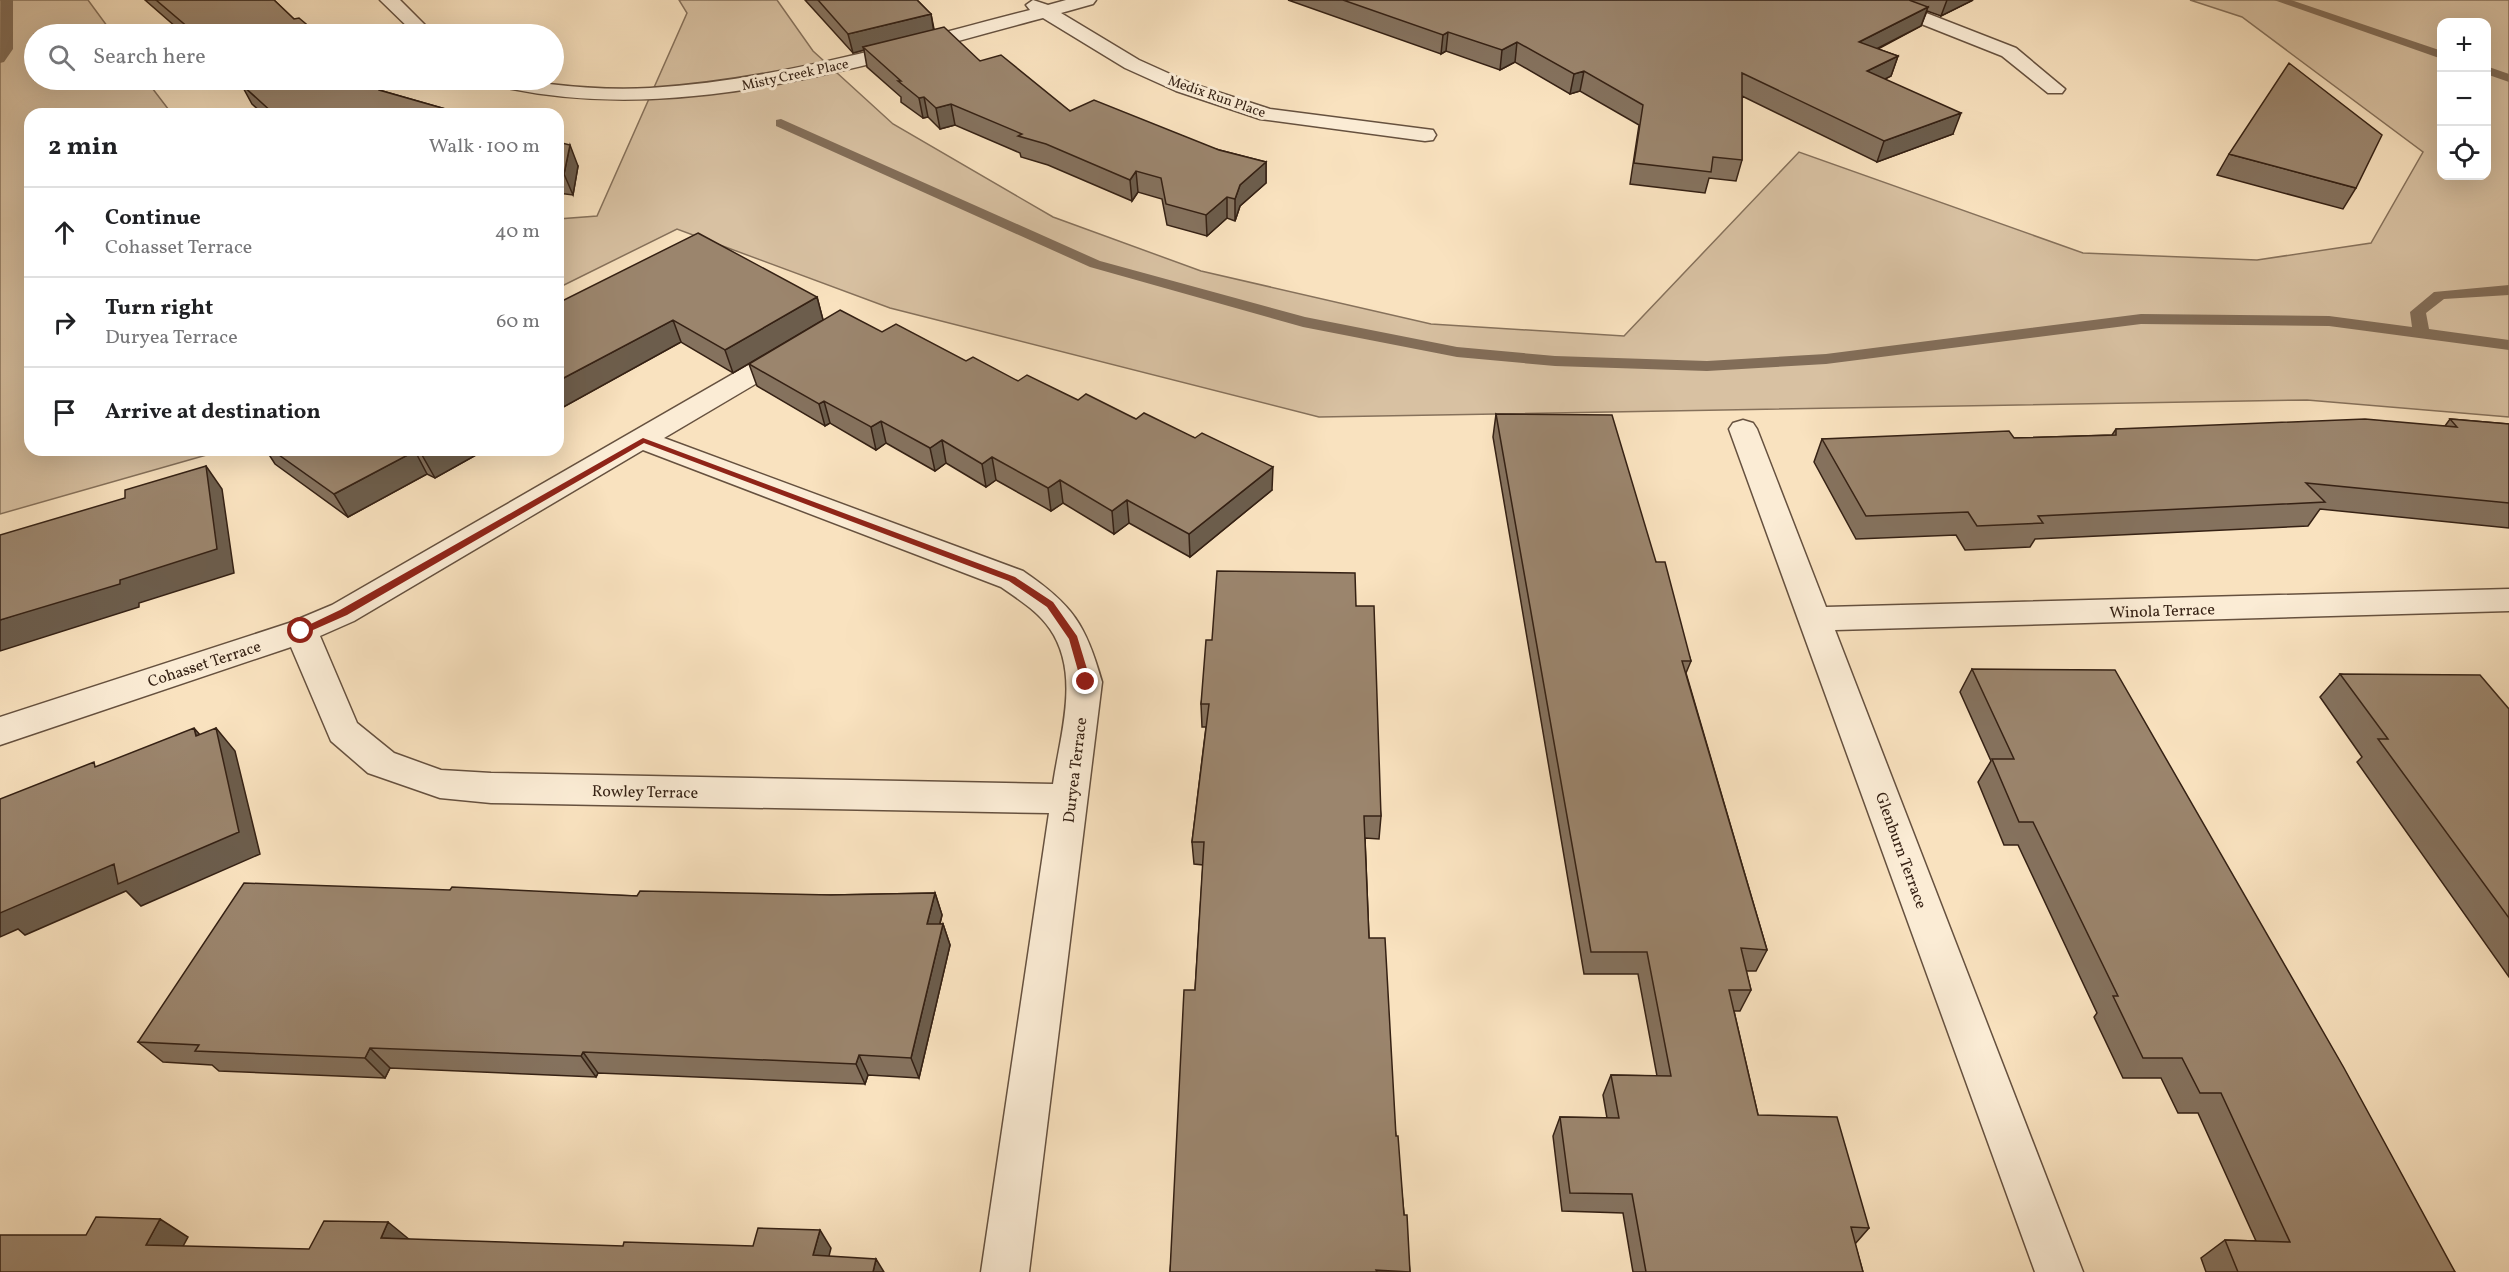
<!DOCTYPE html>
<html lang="en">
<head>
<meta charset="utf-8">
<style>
  :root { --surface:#fff; --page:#f2f2f2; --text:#202124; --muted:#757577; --line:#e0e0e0 }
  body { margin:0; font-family:Vollkorn,serif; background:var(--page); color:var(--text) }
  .controls { position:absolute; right:18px; top:18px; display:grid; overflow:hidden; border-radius:12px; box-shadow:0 6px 24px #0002 }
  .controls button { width:54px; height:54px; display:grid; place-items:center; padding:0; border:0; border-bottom:2px solid var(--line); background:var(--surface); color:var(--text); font:30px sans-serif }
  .stop { position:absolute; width:18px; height:18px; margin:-14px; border:4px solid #8f2418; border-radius:50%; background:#fff }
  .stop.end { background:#8f2418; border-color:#fff; box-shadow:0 2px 6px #0008 }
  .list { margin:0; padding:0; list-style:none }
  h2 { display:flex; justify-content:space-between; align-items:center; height:78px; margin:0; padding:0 24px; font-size:26px }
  h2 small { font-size:20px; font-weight:400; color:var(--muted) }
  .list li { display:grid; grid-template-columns:39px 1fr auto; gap:18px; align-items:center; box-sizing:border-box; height:90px; padding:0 24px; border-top:2px solid var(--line) }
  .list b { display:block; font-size:22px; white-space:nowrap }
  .list p { margin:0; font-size:20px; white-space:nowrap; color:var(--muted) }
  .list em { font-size:20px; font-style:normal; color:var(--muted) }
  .icon { flex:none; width:33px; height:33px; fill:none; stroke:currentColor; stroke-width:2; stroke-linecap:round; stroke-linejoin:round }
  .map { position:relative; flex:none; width:2509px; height:1272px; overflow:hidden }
  .search { position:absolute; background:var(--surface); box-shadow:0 6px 24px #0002; left:24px; top:24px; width:540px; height:66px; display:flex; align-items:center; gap:15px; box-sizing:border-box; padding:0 21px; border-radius:33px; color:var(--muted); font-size:22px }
  .panel { position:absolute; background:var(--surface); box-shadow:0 6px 24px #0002; left:24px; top:108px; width:540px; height:348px; border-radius:18px }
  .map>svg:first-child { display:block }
  .green { fill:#d8c1a2; stroke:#86715b; stroke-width:1.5; fill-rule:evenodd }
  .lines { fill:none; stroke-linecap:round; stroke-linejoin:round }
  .stream { fill:#826d58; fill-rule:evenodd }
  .minor-casing { stroke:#66513f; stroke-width:3 }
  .minor { fill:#fbecd5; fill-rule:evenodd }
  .wall { fill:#85725e; stroke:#352114; stroke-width:1.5 }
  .shaded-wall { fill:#6c5d4c; stroke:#352114; stroke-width:1.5 }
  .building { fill:#9b856d; stroke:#352114; stroke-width:1.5 }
  .route { fill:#8f2418 }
  .labels { text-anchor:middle; stroke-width:6; stroke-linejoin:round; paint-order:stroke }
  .far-street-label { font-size:14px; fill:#352114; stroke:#fbecd5 }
  .street-label { font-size:16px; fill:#352114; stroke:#fbecd5 }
</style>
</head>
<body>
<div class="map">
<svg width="2509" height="1272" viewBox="0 0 2509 1272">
  <rect width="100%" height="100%" fill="#f9e2bf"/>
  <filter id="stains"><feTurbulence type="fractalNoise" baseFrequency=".00333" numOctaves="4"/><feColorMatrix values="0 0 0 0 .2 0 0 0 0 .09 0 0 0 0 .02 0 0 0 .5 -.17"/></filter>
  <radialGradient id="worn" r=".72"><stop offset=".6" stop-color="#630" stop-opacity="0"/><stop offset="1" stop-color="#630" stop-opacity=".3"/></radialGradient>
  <!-- green -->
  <path class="green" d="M0 0H88L113 34H34V80H146L172 114H30V450H224L0 514Z
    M679 0H777L813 51 893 124 1053 217 1201 271 1431 324 1624 336 1799 152 2083 253 2257 260 2371 243 2423 152 2242 17 2190 0H2509V417L2307 400 1319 417 890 308 677 229 558 288V219L597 216 687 13ZM2442 22H2486V176H2442Z"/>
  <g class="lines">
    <!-- stream -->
    <path class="stream" d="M1 0H13V49L4 62 0 63Z
      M2274 0H2291L2442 51V59Z
      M2486 66 2509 74V82L2486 74Z
      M781 119 1100 261 1305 317 1457 347 1555 356 1707 361 1826 354 2141 314 2329 316 2412 327 2410 312 2434 292 2509 285V295L2444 299 2426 313 2429 329 2509 340V350L2329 326 2141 324 1826 364 1707 371 1555 366 1457 357 1303 327 1090 267 776 126V120Z"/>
    <defs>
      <path id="minor" d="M380 0H400L434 34H415Z
        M1033 0 1048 5 1066 0H1096L1093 4 1061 13 1139 60 1190 83 1270 109 1425 129 1433 130 1436 135 1433 140 1425 141 1260 119 1176 91 1125 68 1043 18C864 65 674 130 489 84L486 80C507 78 528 82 549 84 583 88 616 90 650 88 779 80 905 42 1030 10L1026 5Z
        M1868 0H1893L2016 48 2065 89 2062 93H2048L2002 56 1871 4Z
        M792 343 801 345 805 351 801 357 664 438 1023 571C1073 605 1086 625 1102 682L1029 1272H981L1049 813 491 803 440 798 368 773 331 741 291 647 0 745V717L289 623 332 605 783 345ZM643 450 1001 587C1018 599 1038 611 1050 629 1081 674 1060 735 1053 784L491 773 441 770 394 753 357 723 320 636 354 621Z
        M1743 420 1753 423 1757 429 1826 607 2509 589V611L1835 630 2083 1272H2035L1729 429 1733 423Z"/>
    </defs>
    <!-- minor casing -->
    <use href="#minor" class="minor-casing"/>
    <!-- minor -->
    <use href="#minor" class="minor"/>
  </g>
  <!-- wall -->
  <path class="wall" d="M145 0H274L294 19 318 34H184Z
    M805 0H917L931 14 934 29 980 61 1070 111 1266 162V183L1240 206 1235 221 1227 218 1207 236 1167 225 1162 199 1138 192 1132 201 1048 165 1021 157 1020 153 955 125 940 129 928 117 923 118 901 102V97L867 67 864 50 853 53Z
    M1288 0H1973L1941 16 1927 11 1921 26 1878 49 1898 56 1891 76 1885 79 1953 134 1877 162 1742 96V160L1736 181 1709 178 1705 193 1630 184 1639 125 1580 91 1570 94 1515 62 1500 70 1446 51 1441 54Z
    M236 80H368L379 90 463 114H263L252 104 241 84Z
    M558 142 578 166 573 195 558 193Z
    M2229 154 2356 188 2343 209 2217 175Z
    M817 297 823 320 733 373 681 342 558 410V303Z
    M882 332 1018 381 1195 438 1272 490 1190 557 1129 523 1114 534 1063 503 1051 511 996 480 986 487 946 463 935 471 886 443 876 450 830 423 825 426 757 386 749 364Z
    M1496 414 1656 562 1691 661 1686 673 1767 950 1756 971H1746L1751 990 1740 1011H1734L1758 1115 1869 1228 1855 1244 1863 1272H1633L1623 1213 1562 1211 1553 1136 1560 1117 1607 1118 1603 1095 1611 1075 1657 1076 1638 974H1584L1493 437Z
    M2450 419 2509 424V528L2320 509 2308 526 2035 539 2030 547 1965 550 1956 535 1856 539 1814 462 1822 439 2014 438 2112 435 2116 429 2445 426Z
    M266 450H485L435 478 427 474 348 517 275 464Z
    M1356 606 1381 816 1379 839 1365 838 1369 938 1396 1136 1410 1272H1170L1195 990 1203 865 1194 864 1192 842 1206 727H1202L1201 704 1212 640Z
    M1972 669 2455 1272H2206L2201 1258 2225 1240 2256 1241 2198 1113H2178L2161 1078H2123L2094 1017 2097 1013 2018 845H2004L1978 782 1991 761 1960 692Z
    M2340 674 2509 709V977L2357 762 2362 757 2320 697Z
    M450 890 637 896 831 895 935 893 942 915 940 924H943L950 945 919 1078 868 1075 865 1084 598 1073 596 1077 390 1068 385 1078 219 1071 212 1065 163 1062 138 1042Z"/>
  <!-- shaded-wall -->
  <path class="shaded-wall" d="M1947 0H1973L1941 16Z
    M1928 7 1921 26 1853 61 1859 42Z
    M931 14 934 33 863 47 864 50 853 53 848 34Z
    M1448 32 1446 51 1441 54 1443 35Z
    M1517 42 1515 62 1500 70 1502 50Z
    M1898 56 1891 76 1861 91 1867 71Z
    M1584 71 1580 91 1570 94 1574 74Z
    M924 97 928 117 923 118 919 98Z
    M951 104 955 125 940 129 936 108Z
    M1961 113 1953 134 1877 162 1884 141Z
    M570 145 578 166 573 195 564 174Z
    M1266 162V183L1240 206 1235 221V199L1240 185Z
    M1136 171 1138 192 1132 201 1130 180Z
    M1227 197V218L1207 236 1206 215Z
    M817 297 823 320 733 373 725 350Z
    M673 320 681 342 558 410V381Z
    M824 401 830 423 825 426 819 404Z
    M881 421 886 443 876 450 871 427Z
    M942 440 946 463 935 471 930 448Z
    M430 450H485L435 478 422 455Z
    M415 451 427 474 348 517 334 494Z
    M992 457 996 480 986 487 982 464Z
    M206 466 222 489 234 573 139 603V607L0 651V620L120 580Z
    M1273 467 1272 490 1190 557 1189 534Z
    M1060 480 1063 503 1051 511 1048 488Z
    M1127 500 1129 523 1114 534 1112 511Z
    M194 728 214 751 196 736Z
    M216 728 235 751 260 854 141 906 126 891 25 935 18 929 0 937V906Z
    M935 893 942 915 934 945 927 924Z
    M943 924 950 945 919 1078 911 1058Z
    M370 1048 390 1068 385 1078 365 1058Z
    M583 1052 598 1073 596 1077 581 1056Z
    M859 1055 868 1075 865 1084 856 1064Z
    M160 1219 188 1237 174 1263 146 1245Z
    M388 1222 410 1240 381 1238Z
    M820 1230 831 1248 825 1272 813 1255Z
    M876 1259 884 1272H873Z"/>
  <!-- building -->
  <path class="building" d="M156 0H274L294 19 299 18 318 34H196Z
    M818 0H917L931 14 848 34Z
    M1343 0H1909L1928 7 1859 42 1898 56 1867 71 1961 113 1884 141 1742 73V160L1713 157 1711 172 1634 163 1643 105 1584 71 1574 74 1517 42 1502 50 1448 32 1443 35Z
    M944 27 980 61 1001 55 1070 111 1094 100 1219 150 1266 162 1240 185 1235 199 1227 197 1206 215 1166 204 1161 178 1136 171 1130 180 1046 144 1018 136 1022 134 951 104 936 108 924 97 919 98 898 81H901L863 47Z
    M2289 63 2382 135 2356 188 2229 154Z
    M248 80H368L379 90 463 114H274L241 84 250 81Z
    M558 142 570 145 564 174 558 173Z
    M698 233 817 297 725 350 673 320 558 381V303Z
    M840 310 882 332 896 324 966 361 973 357 1018 381 1027 375 1078 400 1086 394 1136 419 1144 413 1195 438 1202 433 1273 467 1189 534 1127 500 1112 511 1060 480 1048 488 992 457 982 464 942 440 930 448 881 421 871 427 824 401 819 404 749 364Z
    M1496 414 1612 415 1656 562H1665L1691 661H1682L1767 950 1741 948 1751 990H1729L1758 1115 1837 1117 1869 1228 1851 1227 1863 1272H1646L1632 1194 1570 1193 1560 1117 1619 1118 1611 1075 1671 1076 1647 952H1591Z
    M2365 419 2457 427 2450 419 2509 424V503L2306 483 2325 502 2038 516 2043 523 1977 526 1968 512 1866 516 1822 439 2009 431 2014 438 2116 435V429Z
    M272 450H430L422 455 415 451 334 494Z
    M206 466 217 549 120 580V584L0 620V535L125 498V490Z
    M1217 571 1355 573 1356 606H1374L1381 816H1364L1369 938H1385L1396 1136H1398L1404 1215H1407L1410 1272 1376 1270 1377 1272H1170L1184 990H1195L1204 842H1192L1209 704H1201L1206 640H1212Z
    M1972 669 2115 670 2344 1068 2455 1272H2238L2225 1240 2290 1242 2221 1093H2200L2182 1058H2143L2113 996H2118L2033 822H2019L1992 759H2014Z
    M2340 674 2480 675 2509 709V918L2378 739H2388Z
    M194 728 196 736 216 728 239 832 118 884 114 864 0 913V799L94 762 95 767Z
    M244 883 450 890 452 887 637 896 640 891 831 895 935 893 927 924H943L911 1058 859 1055 856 1064 583 1052 581 1056 370 1048 365 1058 195 1051 199 1045 138 1042Z
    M96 1217 160 1219 146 1245 309 1249 324 1221 388 1222 381 1238 623 1246 624 1242 753 1246 758 1228 820 1230 813 1255 876 1259 873 1272H0V1235H86Z"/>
  <!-- route -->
  <path class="route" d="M643 438 1015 577 1053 602 1077 636 1091 682 1082 685 1069 639 1047 607 1009 581 644 443 347 615 304 634 296 631 340 610Z"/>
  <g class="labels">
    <!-- far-street labels -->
    <g class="far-street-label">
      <text transform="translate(795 74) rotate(-12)" y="5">Misty Creek Place</text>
      <text transform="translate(1217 96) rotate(19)" y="5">Medix Run Place</text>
    </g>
    <!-- street labels -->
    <g class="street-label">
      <text transform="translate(2162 610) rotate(-2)" y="6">Winola Terrace</text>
      <text transform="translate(204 663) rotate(-18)" y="6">Cohasset Terrace</text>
      <text transform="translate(1074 770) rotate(-83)" y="6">Duryea Terrace</text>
      <text transform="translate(645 791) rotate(1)" y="6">Rowley Terrace</text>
      <text transform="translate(1902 850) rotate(70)" y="6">Glenburn Terrace</text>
    </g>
  </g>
  <rect width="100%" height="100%" filter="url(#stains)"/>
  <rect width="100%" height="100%" fill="url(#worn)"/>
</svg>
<div class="controls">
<button>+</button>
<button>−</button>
<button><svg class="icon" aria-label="locate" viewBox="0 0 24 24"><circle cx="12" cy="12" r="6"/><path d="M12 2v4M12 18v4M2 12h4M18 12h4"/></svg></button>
</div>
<div class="stop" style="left:301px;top:631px"></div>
<div class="stop end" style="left:1086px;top:682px"></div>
<div class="search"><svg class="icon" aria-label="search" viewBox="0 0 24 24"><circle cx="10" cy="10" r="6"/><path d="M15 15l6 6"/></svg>Search here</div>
<section class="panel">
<h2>2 min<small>Walk · 100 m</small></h2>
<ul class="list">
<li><svg class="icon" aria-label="ahead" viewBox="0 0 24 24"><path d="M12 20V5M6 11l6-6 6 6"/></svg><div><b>Continue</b><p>Cohasset Terrace</p></div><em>40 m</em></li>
<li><svg class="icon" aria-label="right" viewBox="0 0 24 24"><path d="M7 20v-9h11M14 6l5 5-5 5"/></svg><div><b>Turn right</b><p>Duryea Terrace</p></div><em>60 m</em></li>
<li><svg class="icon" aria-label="arrive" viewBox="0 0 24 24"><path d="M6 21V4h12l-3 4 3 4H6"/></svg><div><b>Arrive at destination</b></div></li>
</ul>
</section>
</div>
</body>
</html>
